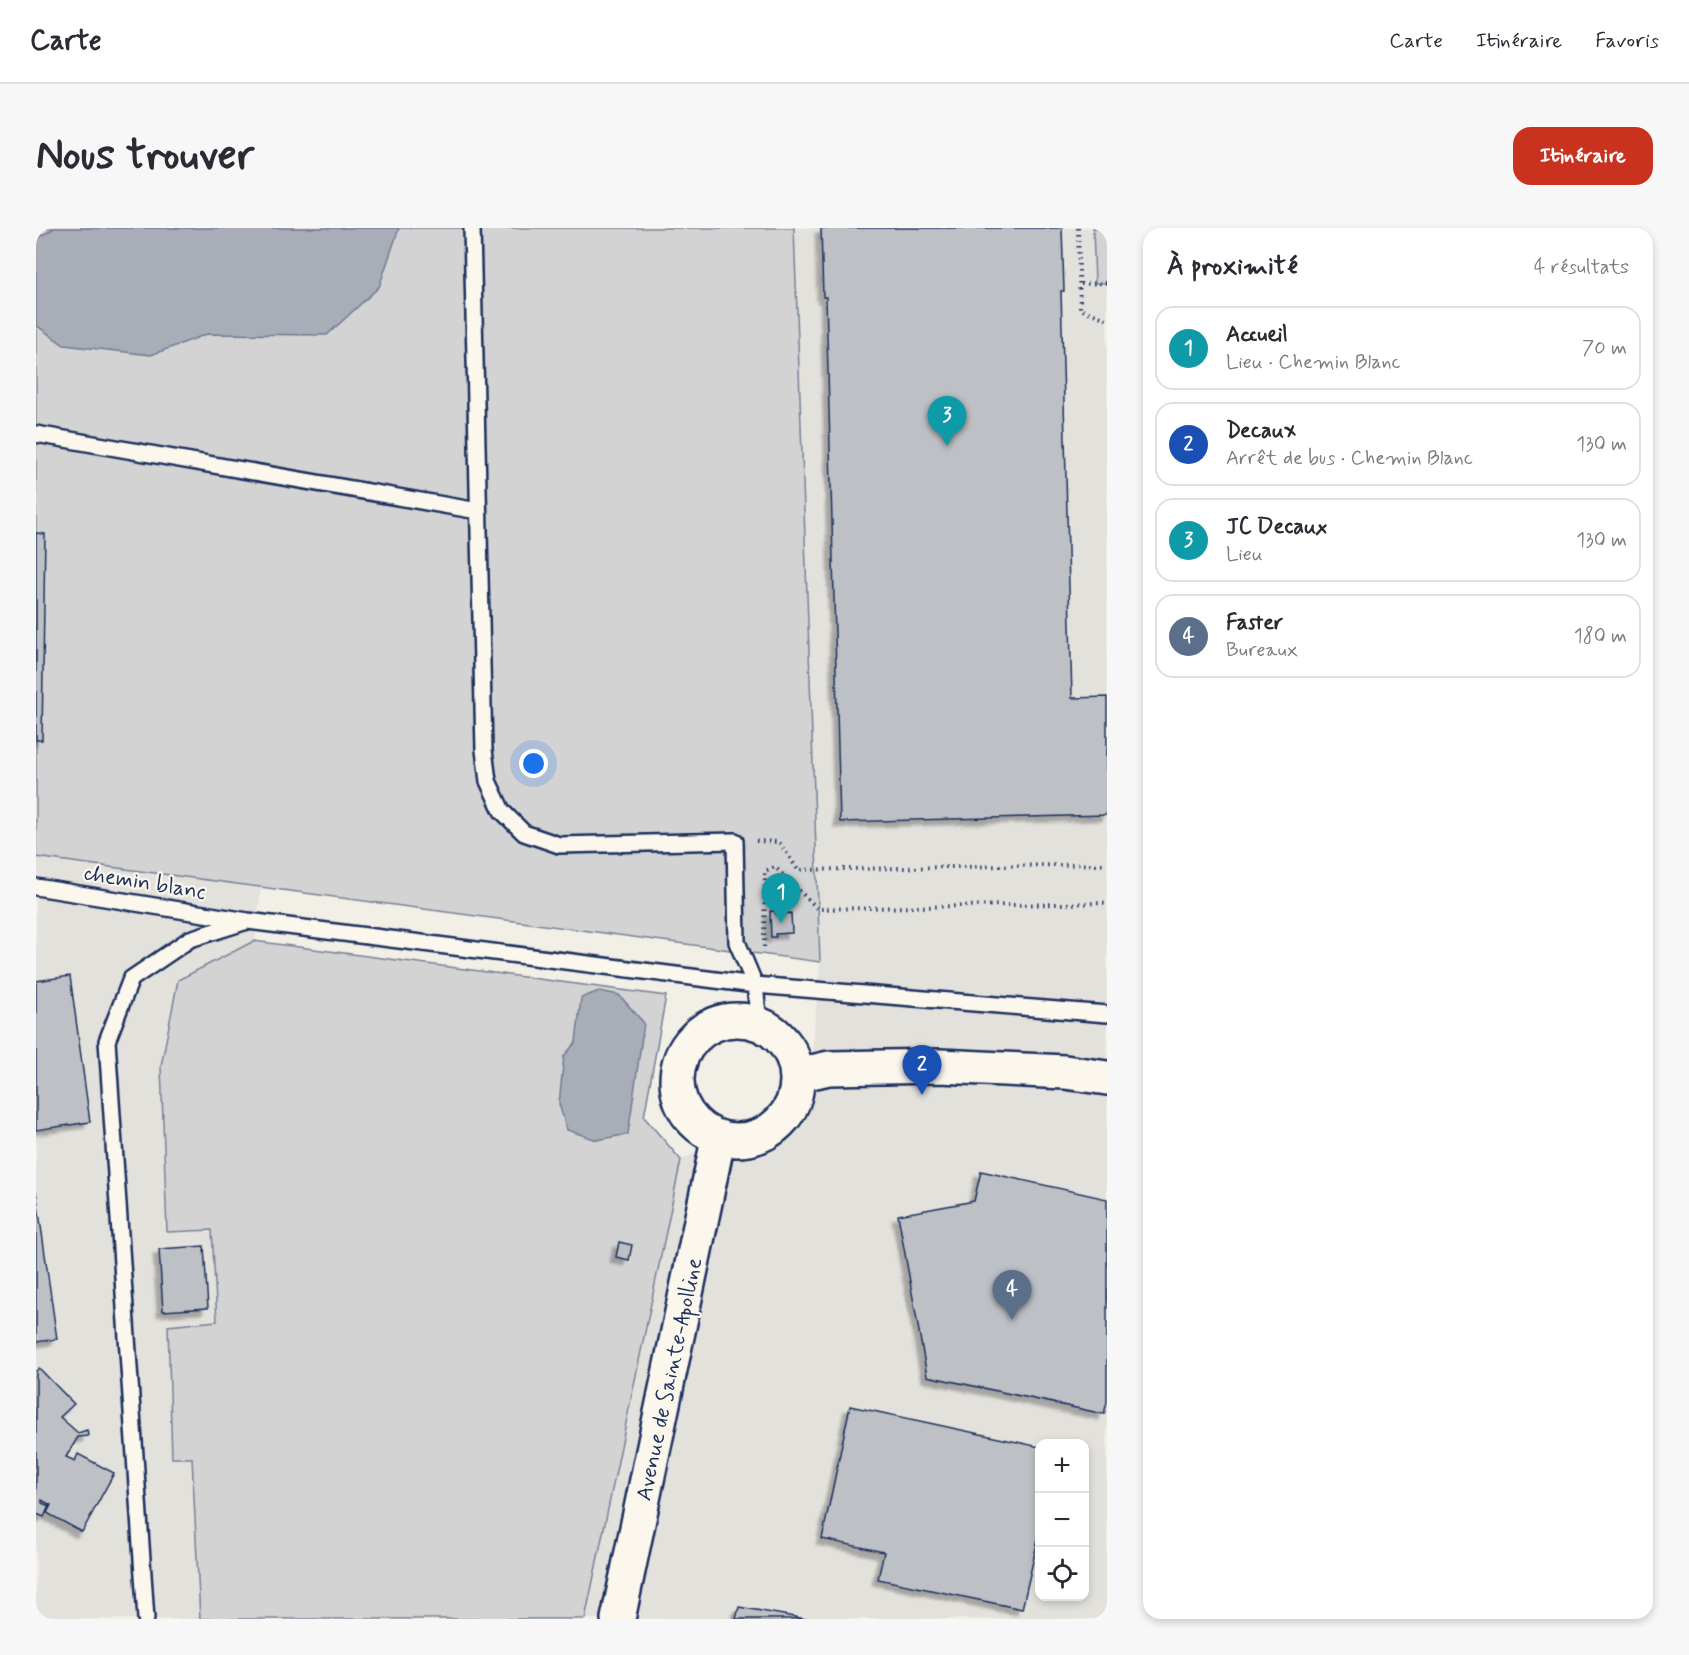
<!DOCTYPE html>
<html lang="fr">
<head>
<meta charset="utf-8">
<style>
  :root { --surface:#fff; --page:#f7f7f7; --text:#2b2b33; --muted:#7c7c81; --line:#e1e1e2; --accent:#c8321e }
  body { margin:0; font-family:Mynerve,sans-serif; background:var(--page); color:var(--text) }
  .controls { position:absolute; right:18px; bottom:18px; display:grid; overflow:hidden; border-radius:12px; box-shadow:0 3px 9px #0003 }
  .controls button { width:54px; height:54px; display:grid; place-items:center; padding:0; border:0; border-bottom:2px solid var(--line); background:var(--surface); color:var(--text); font:30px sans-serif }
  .you { position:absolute; left:498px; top:536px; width:21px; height:21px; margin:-15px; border:4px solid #fff; border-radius:50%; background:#1a73e8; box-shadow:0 0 0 9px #1a73e833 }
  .badge { display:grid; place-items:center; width:39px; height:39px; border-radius:50%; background:var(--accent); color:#fff; font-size:20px; font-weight:700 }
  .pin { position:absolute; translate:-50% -50px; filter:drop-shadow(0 2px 3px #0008) }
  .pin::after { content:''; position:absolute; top:32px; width:21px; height:18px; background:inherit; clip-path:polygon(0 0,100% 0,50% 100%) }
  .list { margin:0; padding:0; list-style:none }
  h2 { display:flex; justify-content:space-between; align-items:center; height:78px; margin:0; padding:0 24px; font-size:26px }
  h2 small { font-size:20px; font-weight:400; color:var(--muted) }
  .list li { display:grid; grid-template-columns:39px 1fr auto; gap:18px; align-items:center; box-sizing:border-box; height:84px; margin:0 12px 12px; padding:0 12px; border:2px solid var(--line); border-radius:18px }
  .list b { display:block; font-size:22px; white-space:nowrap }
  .list p { margin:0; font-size:20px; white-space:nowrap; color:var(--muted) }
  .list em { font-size:20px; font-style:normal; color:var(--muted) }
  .icon { flex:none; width:33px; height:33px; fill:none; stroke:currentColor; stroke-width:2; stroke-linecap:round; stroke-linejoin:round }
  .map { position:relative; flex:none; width:1071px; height:1391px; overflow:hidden; border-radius:18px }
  header { display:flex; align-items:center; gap:36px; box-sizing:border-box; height:84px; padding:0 30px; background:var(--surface); border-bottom:2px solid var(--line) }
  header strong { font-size:28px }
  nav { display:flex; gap:33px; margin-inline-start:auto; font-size:21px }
  .intro { display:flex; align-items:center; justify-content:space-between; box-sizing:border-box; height:144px; padding:0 36px }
  h1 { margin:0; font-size:42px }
  .button { padding:15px 27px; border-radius:18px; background:var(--accent); color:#fff; font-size:21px; font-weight:700 }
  main { display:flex; gap:36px; padding:0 36px }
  aside { flex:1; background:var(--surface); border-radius:18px; box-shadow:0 3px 9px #0003 }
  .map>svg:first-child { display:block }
  .built { fill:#e2e1dc; fill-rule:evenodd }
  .green { fill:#d2d3d2; stroke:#768198; stroke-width:1.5 }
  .water { fill:#a9adb7; stroke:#707b93; stroke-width:1.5 }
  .building { fill:#bdc0c4; stroke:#1b2f5e; stroke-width:1.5; filter:url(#shadow) }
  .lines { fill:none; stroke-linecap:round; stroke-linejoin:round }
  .service-casing { stroke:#1b2f5e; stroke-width:20 }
  .tertiary-casing { stroke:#1b2f5e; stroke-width:38 }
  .path { stroke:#1b2f5e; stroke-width:4; stroke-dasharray:1.5 4.5; stroke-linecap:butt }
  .service { stroke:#fbf7ec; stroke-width:15 }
  .tertiary { stroke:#fbf7ec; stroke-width:33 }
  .labels { text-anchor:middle; stroke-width:4.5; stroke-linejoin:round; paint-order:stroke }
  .street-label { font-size:22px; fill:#1b2f5e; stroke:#fbf7ec }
</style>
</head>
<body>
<header>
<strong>Carte</strong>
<nav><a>Carte</a><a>Itinéraire</a><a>Favoris</a></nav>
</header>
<div class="intro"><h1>Nous trouver</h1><a class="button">Itinéraire</a></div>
<main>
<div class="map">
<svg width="1071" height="1391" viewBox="0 0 1071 1391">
  <defs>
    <filter id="shadow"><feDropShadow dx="-5.5" dy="5.5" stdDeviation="1.5" flood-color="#0004"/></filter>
  </defs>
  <rect width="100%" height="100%" fill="#f2efe6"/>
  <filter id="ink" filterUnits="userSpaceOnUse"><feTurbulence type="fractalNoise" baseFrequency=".0167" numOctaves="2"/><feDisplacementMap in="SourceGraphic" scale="12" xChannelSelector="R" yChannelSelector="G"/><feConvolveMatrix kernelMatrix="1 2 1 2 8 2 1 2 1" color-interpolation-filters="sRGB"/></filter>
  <g filter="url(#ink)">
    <!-- built -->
    <path class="built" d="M758 0H1057L1059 55H1071V1391H549L645 932 682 912 723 928 770 895 784 734ZM1004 1216H1048V1368H1004Z
      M0 629 225 659 219 713 142 752 131 1003 176 1002 181 1093 132 1098 137 1230 156 1229 164 1391H0Z"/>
    <!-- green -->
    <path class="green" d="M0 0H758L784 734 0 629Z
      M1057 0H1071V55H1059Z
      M218 713 630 768 608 889 645 932 549 1391H164L156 1230H136L132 1098 181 1093 176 1002 131 1004 125 838 142 752Z"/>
    <!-- water -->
    <path class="water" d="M18 0H363L343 59 291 107 171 106 115 127 28 117 0 97V11Z
      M563 763 583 767 608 795 592 906 561 912 531 902 523 876 528 828 540 814 545 770Z"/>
    <!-- building -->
    <path class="building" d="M785 0H1026L1028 63H1025L1036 470 1071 469V587L804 594 790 69H787Z
      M0 305 9 306 6 512H0Z
      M734 683H740V686L755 685 756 705 739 706 740 709H735Z
      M34 748 54 894 0 902V753Z
      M945 943 1071 971V1174L1068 1186 891 1148 862 987 938 973Z
      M0 963 21 1111 0 1114Z
      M583 1014 596 1017 593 1032 580 1029Z
      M168 1018 172 1080 127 1083 123 1021Z
      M3 1140 38 1176 24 1189 42 1205 51 1202 52 1208 42 1209 30 1229 39 1233 42 1226 78 1245 46 1304 11 1285 15 1277 6 1272V1275L13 1278 8 1289 1 1286 0 1288V1143Z
      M814 1178 1004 1219V1303L986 1381 842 1351 848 1324 786 1311Z
      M703 1379 770 1391H700Z"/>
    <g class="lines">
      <defs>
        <path id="service" d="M436 0 448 522 452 553 466 583 488 605 523 617 699 613 701 714 719 757 723 796
          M0 206 442 283
          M0 659 212 693 719 757 1071 786
          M110 1391 71 813 95 751 154 711 208 694"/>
        <path id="tertiary" d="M641 852a60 60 0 1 1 120 0a60 60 0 1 1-120 0Z
          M762 847 793 840 904 838 1029 844 1071 850
          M582 1391 682 912"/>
      </defs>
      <!-- service casing -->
      <use href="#service" class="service-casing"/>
      <!-- tertiary casing -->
      <use href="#tertiary" class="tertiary-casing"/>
      <!-- path -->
      <path class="path" d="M1042 0 1044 81 1071 91
        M1045 56 1071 55
        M720 613 743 614 762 642 1071 636
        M728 719 729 643 739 639 782 681 1071 675"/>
      <!-- service -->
      <use href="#service" class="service"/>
      <!-- tertiary -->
      <use href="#tertiary" class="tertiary"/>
    </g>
  </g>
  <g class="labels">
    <!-- street labels -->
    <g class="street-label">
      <text transform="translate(109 653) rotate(9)" y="8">chemin blanc</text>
      <text transform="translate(632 1151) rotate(-78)" y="8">Avenue de Sainte-Apolline</text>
    </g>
  </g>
</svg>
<div class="controls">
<button>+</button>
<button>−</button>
<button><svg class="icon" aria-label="locate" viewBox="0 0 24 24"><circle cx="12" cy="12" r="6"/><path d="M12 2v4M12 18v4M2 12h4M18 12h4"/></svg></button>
</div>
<div class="you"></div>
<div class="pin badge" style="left:745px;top:695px;background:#0f9aa8">1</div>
<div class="pin badge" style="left:886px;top:867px;background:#1a4fb4">2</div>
<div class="pin badge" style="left:911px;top:218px;background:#0f9aa8">3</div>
<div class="pin badge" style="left:976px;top:1092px;background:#5c6f8a">4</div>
</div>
<aside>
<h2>À proximité<small>4 résultats</small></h2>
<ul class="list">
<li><span class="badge" style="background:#0f9aa8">1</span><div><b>Accueil</b><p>Lieu · Chemin Blanc</p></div><em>70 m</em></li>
<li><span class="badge" style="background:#1a4fb4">2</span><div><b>Decaux</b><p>Arrêt de bus · Chemin Blanc</p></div><em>130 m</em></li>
<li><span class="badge" style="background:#0f9aa8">3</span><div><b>JC Decaux</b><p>Lieu</p></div><em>130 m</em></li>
<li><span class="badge" style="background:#5c6f8a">4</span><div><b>Faster</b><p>Bureaux</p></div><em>180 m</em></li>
</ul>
</aside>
</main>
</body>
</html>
